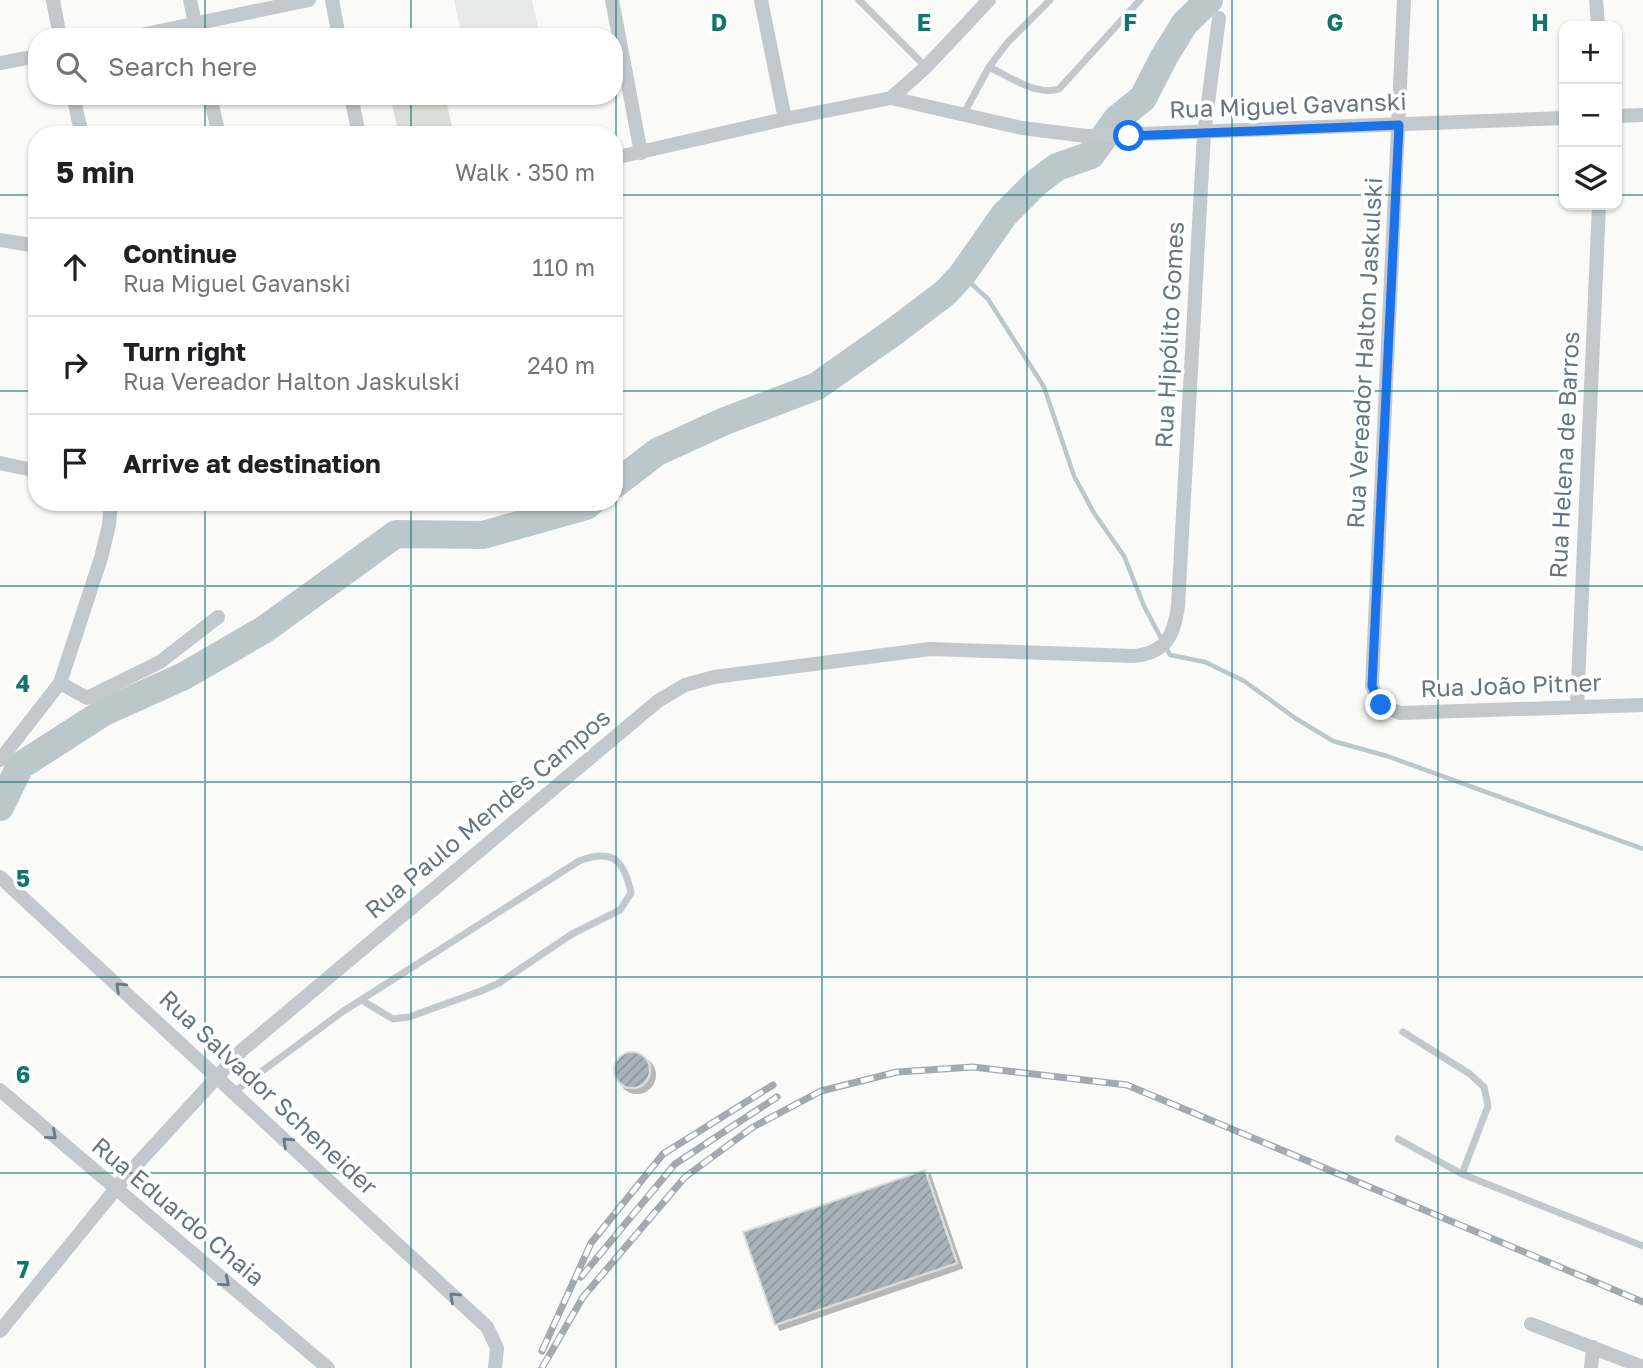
<!DOCTYPE html>
<html lang="en">
<head>
<meta charset="utf-8">
<style>
  :root { --surface:#fff; --page:#f6f6f6; --text:#202124; --muted:#757577; --line:#e0e0e0 }
  body { margin:0; font-family:"Golos Text",sans-serif; background:var(--page); color:var(--text) }
  .controls { position:absolute; right:21px; top:21px; display:grid; overflow:hidden; border-radius:14px; box-shadow:0 2px 5px #0004 }
  .controls button { width:63px; height:63px; display:grid; place-items:center; padding:0; border:0; border-bottom:2px solid var(--line); background:var(--surface); color:var(--text); font:35px sans-serif }
  .stop { position:absolute; width:21px; height:21px; margin:-16px; border:5px solid #1a73e8; border-radius:50%; background:#fff }
  .stop.end { background:#1a73e8; border-color:#fff; box-shadow:0 2px 7px #0008 }
  .list { margin:0; padding:0; list-style:none }
  h2 { display:flex; justify-content:space-between; align-items:center; height:91px; margin:0; padding:0 28px; font-size:30px }
  h2 small { font-size:23px; font-weight:400; color:var(--muted) }
  .list li { display:grid; grid-template-columns:46px 1fr auto; gap:21px; align-items:center; box-sizing:border-box; height:98px; padding:0 28px; border-top:2px solid var(--line) }
  .list b { display:block; font-size:26px; white-space:nowrap }
  .list p { margin:0; font-size:23px; white-space:nowrap; color:var(--muted) }
  .list em { font-size:23px; font-style:normal; color:var(--muted) }
  .icon { flex:none; width:38px; height:38px; fill:none; stroke:currentColor; stroke-width:2; stroke-linecap:round; stroke-linejoin:round }
  .map { position:relative; flex:none; width:1643px; height:1368px; overflow:hidden }
  .search { position:absolute; background:var(--surface); box-shadow:0 2px 5px #0004; left:28px; top:28px; width:595px; height:77px; display:flex; align-items:center; gap:18px; box-sizing:border-box; padding:0 24px; border-radius:28px; color:var(--muted); font-size:26px }
  .panel { position:absolute; background:var(--surface); box-shadow:0 2px 5px #0004; left:28px; top:126px; width:595px; height:385px; border-radius:28px }
  .map>svg:first-child { display:block }
  .built { fill:#e8e9e9 }
  .park { fill:#dadfd7 }
  .lines { fill:none; stroke-linecap:round; stroke-linejoin:round }
  .stream { stroke:#bbc7cb; stroke-width:4.5 }
  .river { stroke:#bbc7cb; stroke-width:28 }
  .building { fill:url(#building-hatch); stroke:#dcdcda; stroke-width:2; filter:url(#shadow) }
  .lane { stroke:#c3c8cc; stroke-width:7 }
  .street { stroke:#c3c8cc; stroke-width:14 }
  .rail-casing { stroke:#a2aab0; stroke-width:7 }
  .rail { stroke:#fff; stroke-width:4.5; stroke-dasharray:13; stroke-linecap:butt }
  .oneway { stroke:#6a7a87 }
  .route { stroke:#1a73e8; stroke-width:9 }
  .grid { fill:none; stroke:#0f766e; stroke-width:2; stroke-opacity:0.55 }
  .labels { text-anchor:middle; stroke-width:7; stroke-linejoin:round; paint-order:stroke }
  .street-label { font-size:24px; fill:#657683; stroke:#fff }
  .grid-label { font-size:23px; text-anchor:middle; font-weight:bold; fill:#0f766e; stroke:#fff; stroke-width:7; stroke-linejoin:round; paint-order:stroke }
</style>
</head>
<body>
<div class="map">
<svg width="1643" height="1368" viewBox="0 0 1643 1368">
  <defs>
    <pattern id="building-hatch" width="6" height="6" patternUnits="userSpaceOnUse" patternTransform="scale(1.75)"><rect width="6" height="6" fill="#aab3b9"/><path d="M-1 1l2-2M0 6l6-6M5 7l2-2" fill="none" stroke="#8e969c"/></pattern>
    <filter id="shadow"><feDropShadow dx="5" dy="5" stdDeviation="0" flood-color="#0004"/></filter>
  </defs>
  <rect width="100%" height="100%" fill="#fafaf8"/>
  <!-- built -->
  <path class="built" d="M454 0H532L539 31 514 37H462Z"/>
  <!-- park -->
  <path class="park" d="M390 96H445L454 135H399Z"/>
  <g class="lines">
    <!-- stream -->
    <path class="stream" d="M962 275 988 299 1044 387 1074 476 1094 513 1124 556 1144 606 1170 655 1205 662 1244 681 1295 718 1333 741 1387 756 1643 849"/>
    <!-- river -->
    <path class="river" d="M614 485 657 452 725 421 817 386 895 331 945 293 962 275 1004 215 1037 182 1057 167 1091 155 1117 119 1143 98 1164 57 1185 23 1209 0
      M0 807 20 766 104 712 184 676 265 629 396 534 483 535 586 506 591 502"/>
  </g>
  <!-- building -->
  <path class="building" d="M614 1070a18 18 0 1 1 36 0a18 18 0 1 1-36 0Z
    M925 1170 957 1263 775 1325 743 1232Z"/>
  <g class="lines">
    <!-- lane -->
    <path class="lane" d="M859 0 926 67
      M989 67C1010 77 1036 96 1059 89L1140 0
      M963 115 989 67 1008 42 1050 0
      M1403 1032 1470 1074 1484 1087 1488 1106 1462 1174 1643 1246
      M234 1092 342 1012 579 861C613 848 624 860 631 893L620 910 572 934 499 983 481 991 409 1017 393 1019 363 1001
      M1398 1139 1462 1174"/>
    <!-- street -->
    <path class="street" d="M53 0 60 37
      M190 0 198 37
      M332 0 339 37
      M612 0 641 153
      M761 0 785 119
      M1404 0 1372 686 1381 705 1400 713 1643 705
      M1596 0 1598 26
      M131 37 309 0
      M0 63 37 56
      M73 96 82 135
      M210 96 219 135
      M351 96 359 135
      M891 98 1022 128 1086 136 1564 118
      M1617 116 1643 115
      M614 158 785 119 891 98 926 67 989 0
      M0 240 37 246
      M0 463 37 471
      M60 683 87 698 160 662 218 617
      M1577 707 1599 205
      M0 760 60 683 101 558 109 525 111 502
      M0 877 487 1327 497 1348 495 1368
      M0 1090 328 1368
      M1531 1324 1643 1367
      M0 1331 128 1174 241 1051 658 701 685 685 714 677 930 649 1133 656C1166 653 1174 636 1178 606L1204 133 1219 18
      M1591 1368 1593 1347"/>
    <defs>
      <path id="rail" d="M581 1277 675 1164 777 1097
        M542 1351 591 1243 663 1154 773 1085
        M542 1368 583 1297 685 1177 753 1127 821 1091 897 1072 973 1067 1127 1085 1643 1302"/>
    </defs>
    <!-- rail casing -->
    <use href="#rail" class="rail-casing"/>
    <!-- rail -->
    <use href="#rail" class="rail"/>
  </g>
  <!-- one-way arrows -->
  <defs><path id="oneway-chevron" d="M-2-3.5L2.5 0L-2 3.5" fill="none" stroke-width="1.6" stroke-linecap="round" stroke-linejoin="round" transform="scale(1.75)"/></defs>
  <g class="oneway">
    <use href="#oneway-chevron" transform="translate(120 987) rotate(-137)"/>
    <use href="#oneway-chevron" transform="translate(52 1135) rotate(41)"/>
    <use href="#oneway-chevron" transform="translate(287 1142) rotate(-137)"/>
    <use href="#oneway-chevron" transform="translate(225 1282) rotate(40)"/>
    <use href="#oneway-chevron" transform="translate(454 1297) rotate(-137)"/>
  </g>
  <g class="lines">
    <!-- route -->
    <path class="route" d="M1129 136 1399 125 1372 686 1381 705"/>
  </g>
  <!-- grid -->
  <path class="grid" d="M205 0V37M411 0V37M616 0V1368M822 0V1368M1027 0V1368M1232 0V1368M1438 0V1368M205 96V135M411 96V135M0 195H37M614 195H1564M1617 195H1643M0 391H37M614 391H1643M205 502V1368M411 502V1368M0 586H1643M0 782H1643M0 977H1643M0 1173H1643"/>
  <g class="labels">
    <!-- street labels -->
    <g class="street-label">
      <text transform="translate(1288 106) rotate(-2)" y="8">Rua Miguel Gavanski</text>
      <text transform="translate(1170 335) rotate(-87)" y="8">Rua Hipólito Gomes</text>
      <text transform="translate(1365 353) rotate(-87)" y="8">Rua Vereador Halton Jaskulski</text>
      <text transform="translate(1565 455) rotate(-87)" y="8">Rua Helena de Barros</text>
      <text transform="translate(1511 686) rotate(-2)" y="8">Rua João Pitner</text>
      <text transform="translate(488 814) rotate(-40)" y="8">Rua Paulo Mendes Campos</text>
      <text transform="translate(268 1093) rotate(43)" y="8">Rua Salvador Scheneider</text>
      <text transform="translate(178 1212) rotate(40)" y="8">Rua Eduardo Chaia</text>
    </g>
  </g>
  <g class="grid-label">
    <text x="719" y="31">D</text>
    <text x="924" y="31">E</text>
    <text x="1130" y="31">F</text>
    <text x="1335" y="31">G</text>
    <text x="1540" y="31">H</text>
    <text x="23" y="692">4</text>
    <text x="23" y="887">5</text>
    <text x="23" y="1083">6</text>
    <text x="23" y="1278">7</text>
  </g>
</svg>
<div class="controls">
<button>+</button>
<button>−</button>
<button><svg class="icon" aria-label="layers" viewBox="0 0 24 24"><path d="M12 4l9 5-9 5-9-5zM3 14l9 5 9-5"/></svg></button>
</div>
<div class="stop" style="left:1129px;top:136px"></div>
<div class="stop end" style="left:1381px;top:705px"></div>
<div class="search"><svg class="icon" aria-label="search" viewBox="0 0 24 24"><circle cx="10" cy="10" r="6"/><path d="M15 15l6 6"/></svg>Search here</div>
<section class="panel">
<h2>5 min<small>Walk · 350 m</small></h2>
<ul class="list">
<li><svg class="icon" aria-label="ahead" viewBox="0 0 24 24"><path d="M12 20V5M6 11l6-6 6 6"/></svg><div><b>Continue</b><p>Rua Miguel Gavanski</p></div><em>110 m</em></li>
<li><svg class="icon" aria-label="right" viewBox="0 0 24 24"><path d="M7 20v-9h11M14 6l5 5-5 5"/></svg><div><b>Turn right</b><p>Rua Vereador Halton Jaskulski</p></div><em>240 m</em></li>
<li><svg class="icon" aria-label="arrive" viewBox="0 0 24 24"><path d="M6 21V4h12l-3 4 3 4H6"/></svg><div><b>Arrive at destination</b></div></li>
</ul>
</section>
</div>
</body>
</html>
